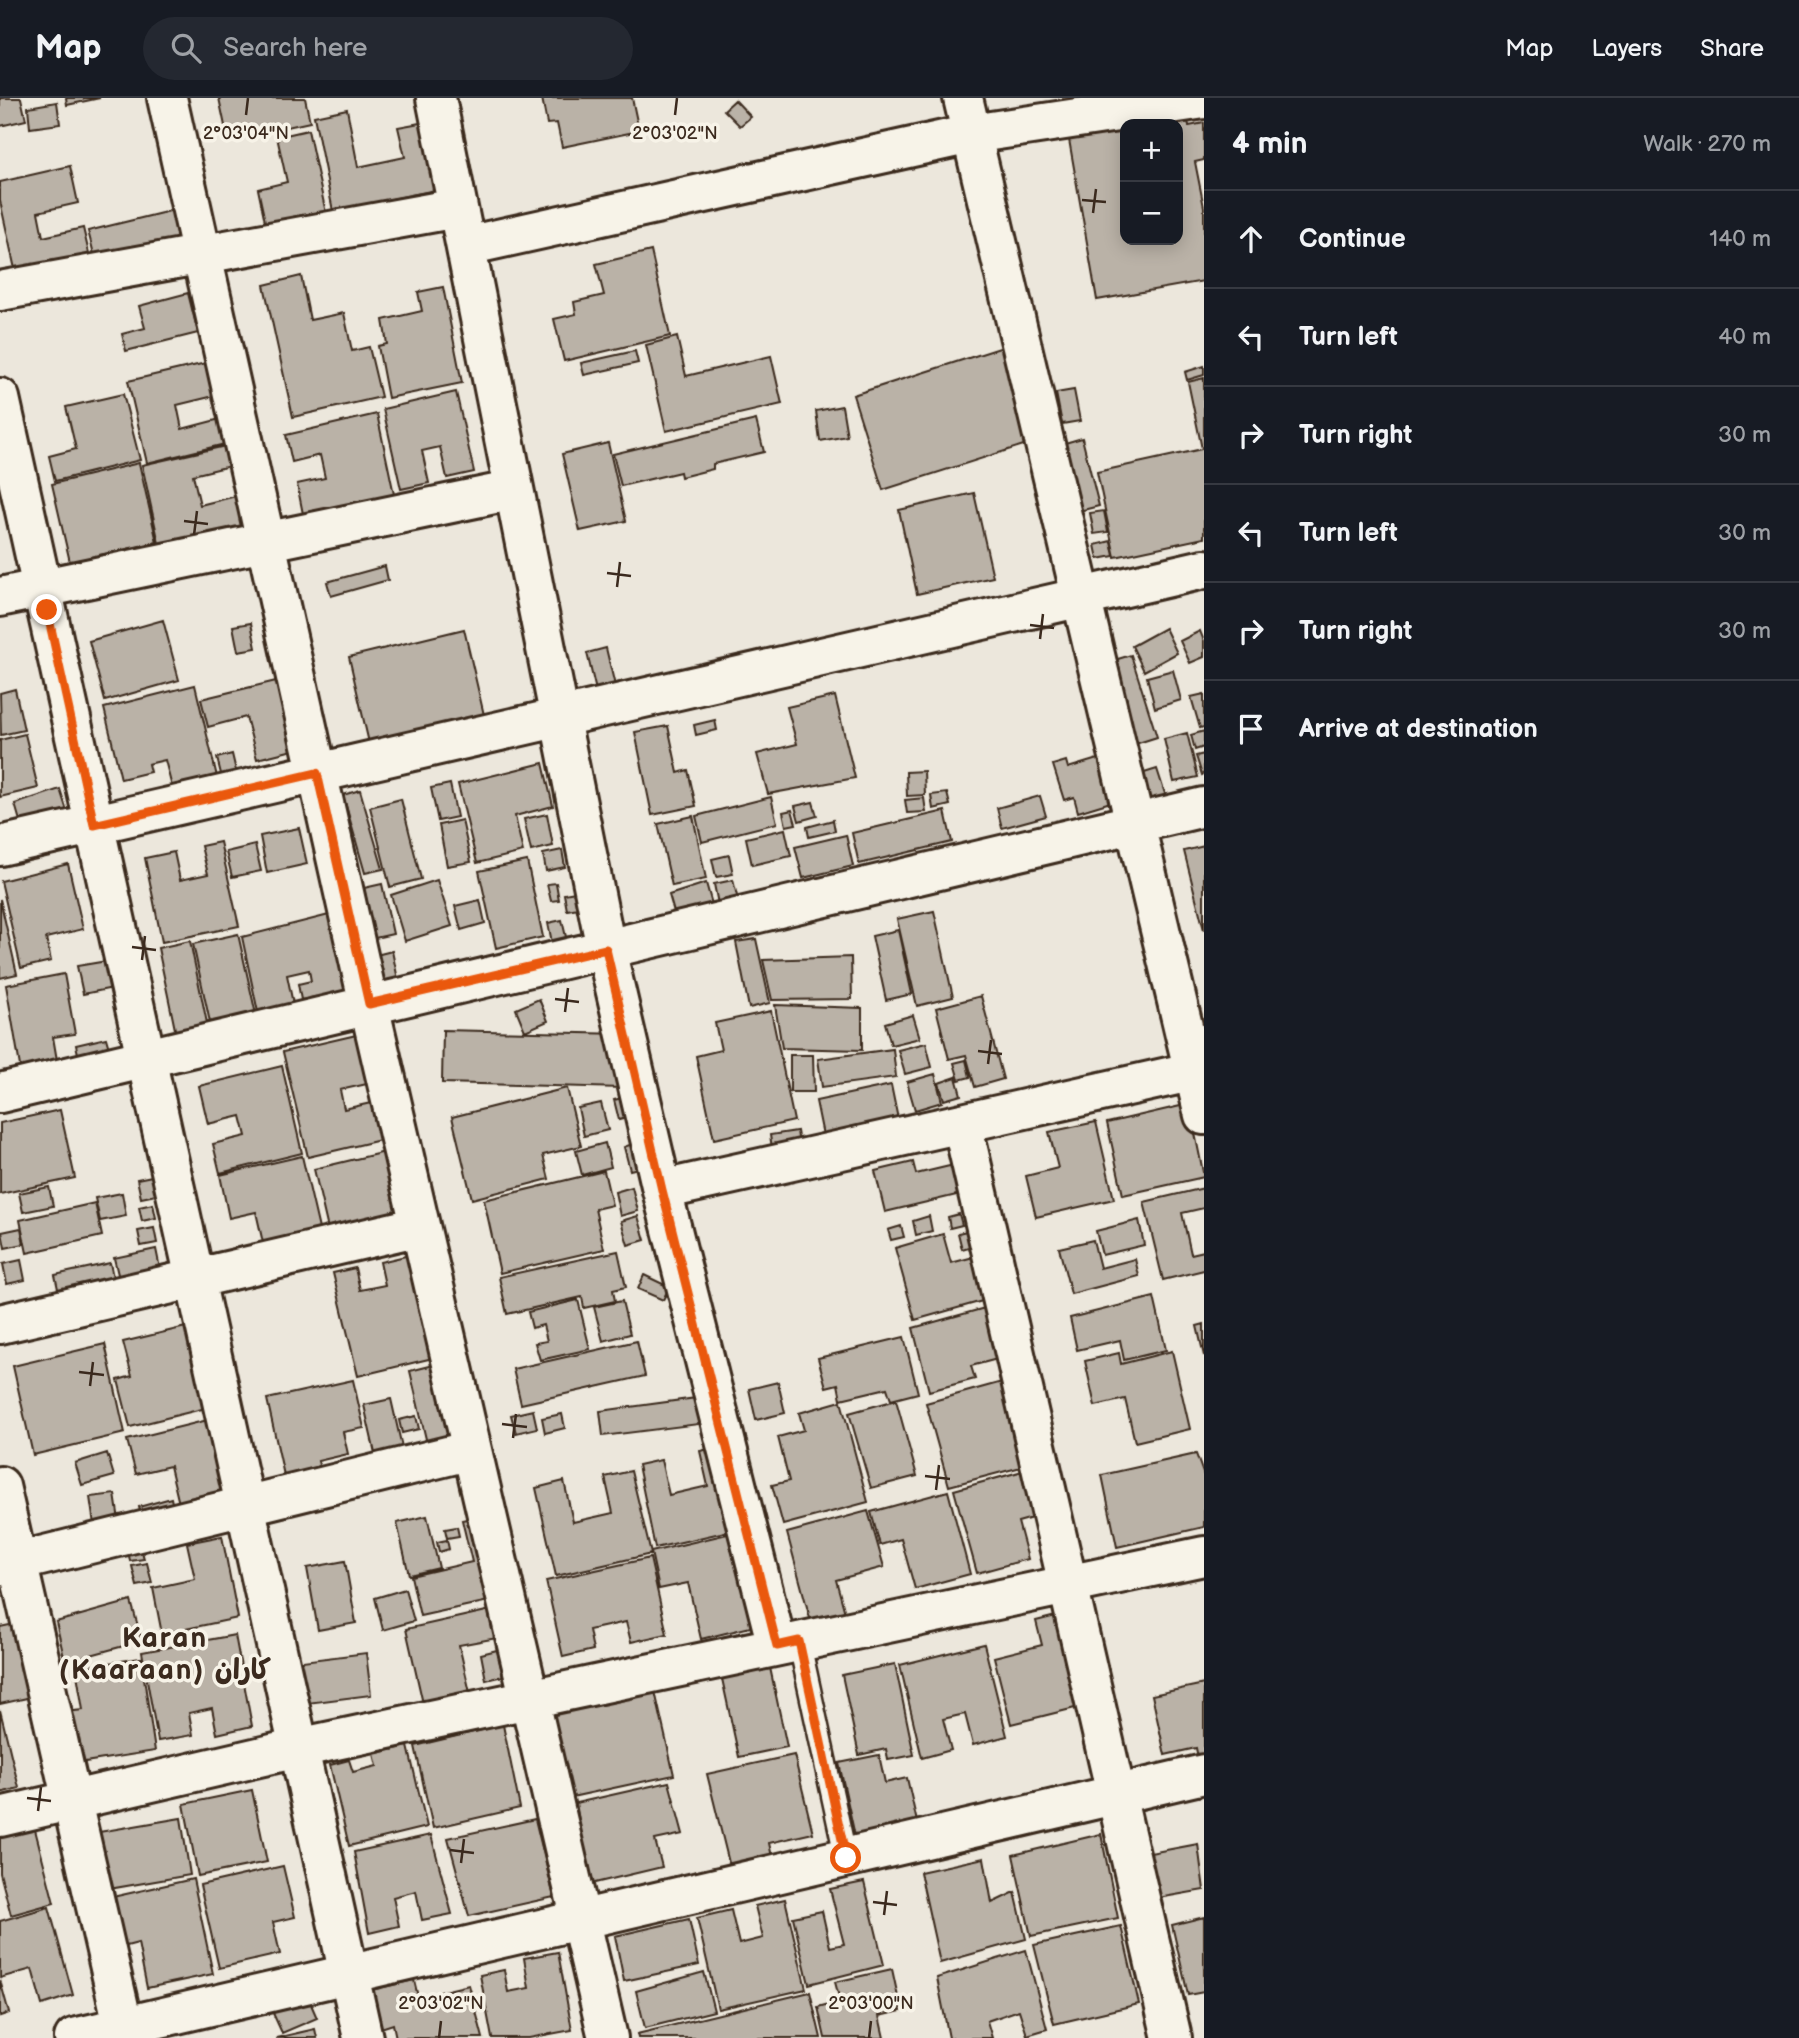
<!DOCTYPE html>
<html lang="en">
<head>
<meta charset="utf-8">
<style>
  :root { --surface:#171b24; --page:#242831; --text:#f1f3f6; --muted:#9ea1a6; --line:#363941 }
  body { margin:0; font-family:"Balsamiq Sans","Playpen Sans Arabic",sans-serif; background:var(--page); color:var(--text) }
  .controls { position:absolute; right:21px; top:21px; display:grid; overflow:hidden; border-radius:14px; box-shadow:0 4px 18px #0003 }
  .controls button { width:63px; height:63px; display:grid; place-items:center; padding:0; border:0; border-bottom:2px solid var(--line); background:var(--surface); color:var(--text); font:35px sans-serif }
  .stop { position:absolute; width:21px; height:21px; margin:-16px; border:5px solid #ea580c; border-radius:50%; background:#fff }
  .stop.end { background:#ea580c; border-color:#fff; box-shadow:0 2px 7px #0008 }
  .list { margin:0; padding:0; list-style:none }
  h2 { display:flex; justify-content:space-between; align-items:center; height:91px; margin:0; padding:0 28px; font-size:30px }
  h2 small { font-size:23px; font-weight:400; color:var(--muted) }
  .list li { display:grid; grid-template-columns:46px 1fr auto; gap:21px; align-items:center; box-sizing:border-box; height:98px; padding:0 28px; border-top:2px solid var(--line) }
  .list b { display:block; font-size:26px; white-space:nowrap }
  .list em { font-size:23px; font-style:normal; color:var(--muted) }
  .icon { flex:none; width:38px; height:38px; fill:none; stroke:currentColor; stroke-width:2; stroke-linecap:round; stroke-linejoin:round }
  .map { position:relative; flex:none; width:1204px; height:1940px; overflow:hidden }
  header { display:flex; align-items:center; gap:42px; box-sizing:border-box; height:98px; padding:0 35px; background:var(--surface); border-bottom:2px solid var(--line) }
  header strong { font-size:33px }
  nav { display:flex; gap:38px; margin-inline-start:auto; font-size:24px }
  .search { width:490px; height:63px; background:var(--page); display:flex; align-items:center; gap:18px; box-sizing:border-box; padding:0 24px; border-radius:38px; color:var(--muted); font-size:26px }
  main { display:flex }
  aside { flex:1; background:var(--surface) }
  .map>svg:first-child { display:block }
  .building { fill:#bab2a7; stroke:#3b2a1e; stroke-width:2; fill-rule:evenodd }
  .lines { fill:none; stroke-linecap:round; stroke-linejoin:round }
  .lane-casing { stroke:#3b2a1e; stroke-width:26 }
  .street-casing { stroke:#3b2a1e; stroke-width:44 }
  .secondary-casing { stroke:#3b2a1e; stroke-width:44 }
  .lane { stroke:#f7f3e8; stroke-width:21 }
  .street { stroke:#f7f3e8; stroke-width:38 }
  .secondary { stroke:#f7f3e8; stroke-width:38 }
  .route { stroke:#ea580c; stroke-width:9 }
  .ticks { fill:none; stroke:#3b2a1e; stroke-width:2.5 }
  .labels { text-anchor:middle; stroke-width:7; stroke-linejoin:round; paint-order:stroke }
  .district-label { font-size:28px; font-weight:bold; letter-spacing:2px; fill:#3b2a1e; stroke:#f7f3e8 }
  .ticks-label { font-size:18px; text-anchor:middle; fill:#3b2a1e; stroke:#f7f3e8; stroke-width:7; stroke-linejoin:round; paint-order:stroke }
</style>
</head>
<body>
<header>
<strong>Map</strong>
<div class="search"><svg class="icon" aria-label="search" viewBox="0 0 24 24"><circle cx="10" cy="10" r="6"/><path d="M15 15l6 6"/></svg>Search here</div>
<nav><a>Map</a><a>Layers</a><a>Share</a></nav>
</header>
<main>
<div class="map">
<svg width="1204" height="1940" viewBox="0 0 1204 1940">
  <rect width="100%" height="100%" fill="#ece7dc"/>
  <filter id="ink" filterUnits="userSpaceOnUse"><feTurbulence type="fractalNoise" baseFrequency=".0143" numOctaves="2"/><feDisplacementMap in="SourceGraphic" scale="14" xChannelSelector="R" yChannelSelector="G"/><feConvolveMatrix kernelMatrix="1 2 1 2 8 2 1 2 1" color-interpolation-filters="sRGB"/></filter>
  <g filter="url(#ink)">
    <!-- building -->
    <path class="building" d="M0 0H21L26 22 0 28Z
      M66 0H100L67 7Z
      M219 0H305L310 24 228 42Z
      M542 0H632L639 33 562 49 557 25 547 26Z
      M735 2 751 19 740 28 724 12Z
      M57 4 60 26 30 30 28 9Z
      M1185 8 1189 28 1204 25V62L1195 64 1204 109V183L1097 202 1067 30ZM1125 26H1178V142H1125Z
      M347 11 358 69 405 59 398 29 442 21 455 88 333 113 314 18Z
      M308 32 326 115 266 128 258 91 287 84 277 39Z
      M70 68 78 105 38 114 43 139 83 130 92 168 18 185 0 103V84Z
      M174 112 182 147 97 168 88 133Z
      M651 153 670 238 564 263 554 221 576 216 574 204 604 197 596 166Z
      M301 178 310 222 344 215 352 253 369 249 381 299 293 319 264 187Z
      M443 189 462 285 388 300 378 248 387 246 383 222 422 213 418 194Z
      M188 195 198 235 126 253 122 236 145 230 139 208Z
      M677 239 686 278 771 258 782 306 666 333 646 247Z
      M1006 248 1036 343 883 392 853 297Z
      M635 253 638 265 584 277 581 265Z
      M206 265 214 298 177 307 182 331 220 321 225 346 147 365 128 283Z
      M1204 268V277L1187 282 1185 274Z
      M1204 280V440L1115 459 1097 374 1202 351 1188 284Z
      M1074 292 1080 323 1062 326 1056 295Z
      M456 294 474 374 447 380 440 349 422 353 429 385 401 391 383 311Z
      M123 296 140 362 55 383 49 358 76 351 66 309Z
      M842 308 847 338 820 343 816 313Z
      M377 316 395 401 304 421 297 386 325 380 320 357 292 364 286 337Z
      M756 322 764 354 713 366V371L681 379 680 374 621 388 613 356Z
      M1082 340 1099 408 1059 418 1041 352Z
      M608 345 626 423 580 433 562 356Z
      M230 347 234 367 193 377 200 407 240 397 248 431 160 450 142 367Z
      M139 365 157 444 70 464 52 386Z
      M974 395 993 479 917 496 899 412Z
      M1104 413 1108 434 1094 436 1090 415Z
      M1111 443 1114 458 1098 461 1095 447Z
      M385 468 388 482 331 498 327 484Z
      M163 522 179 582 105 603 89 543Z
      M251 525 256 550 238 553 233 528Z
      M1165 530 1177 555 1144 573 1132 548Z
      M464 531 484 617 369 645 349 559Z
      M1200 533 1204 543V559L1190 565 1180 543Z
      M606 550 616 592 597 597 587 555Z
      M1131 557 1157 639 1110 654 1085 571Z
      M1173 572 1181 602 1155 610 1147 579Z
      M276 583 293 652 257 661 246 619 208 629 201 601Z
      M195 587 218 683 173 693 165 662 148 666 150 674 121 681 104 610Z
      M15 591 24 632 1 637 0 595Z
      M1204 596V629L1200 630 1191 599Z
      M835 598 855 680 768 696 757 656 797 646 787 609Z
      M715 622 717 632 696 637 694 627Z
      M668 628 678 675 688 672 696 708 652 717 635 634Z
      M1204 633V649L1195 652 1191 637Z
      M1187 635 1198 679 1174 684 1164 641Z
      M25 636 38 690 0 699V642Z
      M232 656 237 677 222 680 217 660Z
      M1114 656 1127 699 1078 714 1074 699 1064 702 1053 667 1066 663 1068 670Z
      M1204 656V676L1202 677 1196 658Z
      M543 665 553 708 515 718 523 754 477 765 458 686Z
      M1157 671 1166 699 1135 710 1125 681Z
      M924 673 925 697 907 698 906 674Z
      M450 686 457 719 438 723 431 690Z
      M60 691 68 716 22 730 15 706Z
      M360 692 383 771 365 775 343 697Z
      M947 695 950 707 933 711 931 697Z
      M1040 698 1046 718 1002 730 997 710Z
      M771 699 777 725 702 744 696 718Z
      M924 700 926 714 907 715 905 702Z
      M401 701 421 781 390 789 370 709Z
      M813 704 817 718 799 723 795 708Z
      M792 712 796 726 786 728 783 714Z
      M945 713 952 744 859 766 852 735Z
      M547 716 553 748 531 753 524 721Z
      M693 718 706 781 672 788 658 726Z
      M462 722 471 764 447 768 439 727Z
      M833 722 835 733 809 739 807 729Z
      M299 730 307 766 267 775 260 738Z
      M785 731 791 758 752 767 746 740Z
      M846 737 853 768 803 780 795 749Z
      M220 744 239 828 162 844 145 760 174 754 180 782 208 776 201 748Z
      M255 747 261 773 232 779 226 754Z
      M1204 748V832L1184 753Z
      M562 752 565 769 546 773 543 756Z
      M729 757 733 776 716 779 712 761Z
      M527 763 543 839 496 850 479 773Z
      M68 766 83 831 46 840 51 863 21 870 1 783Z
      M437 782 452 828 405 843 391 797Z
      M733 782 738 802 718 806 714 786Z
      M556 785 559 802 551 803 547 786Z
      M706 785 715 817 678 828 669 797Z
      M382 786 393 836 375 840 364 790Z
      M581 793 584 809 567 812 564 796Z
      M0 801 17 876 0 880Z
      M480 802 485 825 461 832 455 808Z
      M934 813 953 899 917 908 897 821Z
      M333 816 354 917 320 925 315 899 301 902 298 886 311 883 309 872 287 877 297 925 262 933 242 839Z
      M562 822 566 839 577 837 580 853 555 859 548 825Z
      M898 832 912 896 886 902 872 838Z
      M238 836 259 930 211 929 193 846Z
      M756 841 770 905 749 910 736 844Z
      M190 843 208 930 176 936 158 850Z
      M392 853 400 891 372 897 364 860Z
      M851 859 852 901 772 902 763 862Z
      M107 863 113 890 83 896 77 868Z
      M64 876 75 936 53 939 58 968 21 974 6 887Z
      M981 898 1003 981 975 989 966 957 949 961 936 910Z
      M539 901 548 923 525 933 516 911Z
      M775 907 862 910V952L782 950Z
      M771 913 794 1023 714 1041 696 958 721 952 715 925Z
      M913 917 920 940 891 947 885 925Z
      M443 932 624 936 622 990 442 985Z
      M365 935 376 984 340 992 344 1011 380 1003 389 1040 308 1059 283 954Z
      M106 940 112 961 81 969 76 947Z
      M926 945 932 969 905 976 898 952Z
      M893 951 896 979 822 989 818 961Z
      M790 957H813L814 994H790Z
      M966 962 970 979 959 982 954 965Z
      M282 968 302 1055 220 1075 213 1046 246 1038 241 1018 208 1026 199 988Z
      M935 976 942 1004 915 1012 907 984Z
      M956 979 961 997 944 1002 939 985Z
      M891 987 899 1026 824 1042 816 1003Z
      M567 990 581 1048 543 1057 549 1081 472 1101 452 1019Z
      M634 997 639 1017 619 1022 614 1002Z
      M601 1005 608 1032 584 1038 578 1010Z
      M1189 1006 1204 1079 1123 1097 1107 1025Z
      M60 1012 75 1080 0 1096V1025Z
      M1096 1024 1114 1101 1036 1119 1026 1078 1058 1070 1049 1034Z
      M797 1033 804 1079 777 1083 770 1037Z
      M605 1045 611 1069 582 1077 576 1053Z
      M632 1046 638 1070 630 1072 624 1049Z
      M385 1054 401 1127 331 1144 314 1071Z
      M302 1058 322 1144 266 1158 256 1114 229 1120 220 1077Z
      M913 1064 916 1076 958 1066 965 1095 885 1114 875 1073Z
      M604 1073 612 1107 595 1111 604 1151 500 1175 484 1102Z
      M152 1078 156 1097 141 1100 137 1081Z
      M49 1089 53 1108 23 1114 19 1095Z
      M632 1089 638 1113 620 1118 615 1094Z
      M1204 1090V1110L1182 1115 1191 1156 1204 1153V1172L1163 1182 1144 1104Z
      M122 1095 126 1118 100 1123 95 1100Z
      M95 1105 102 1138 27 1155 20 1122Z
      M153 1106 156 1120 142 1123 139 1109Z
      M959 1116 962 1127 950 1130 948 1119Z
      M638 1118 645 1142 628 1147 621 1123Z
      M929 1118 932 1133 916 1137 913 1123Z
      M1139 1122 1144 1147 1102 1157 1096 1133Z
      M901 1128 904 1139 891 1142 888 1132Z
      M21 1130 24 1146 5 1150 2 1134Z
      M154 1130 157 1145 141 1148 138 1133Z
      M971 1132 975 1147 962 1151 958 1135Z
      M943 1136 951 1165 981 1157 993 1200 915 1222 895 1150Z
      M1093 1142 1100 1170 1135 1161 1139 1178 1071 1196 1059 1150Z
      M156 1151 163 1185 122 1193 114 1160Z
      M618 1153 626 1189 613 1192 615 1203 584 1210 582 1199 507 1216 499 1179Z
      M414 1156 437 1259 358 1278 333 1175 355 1170 360 1192 385 1187 380 1164Z
      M21 1162 25 1182 7 1186 3 1166Z
      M110 1165 116 1193 61 1205 55 1177Z
      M644 1177 669 1189 663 1202 638 1191Z
      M1154 1199 1166 1252 1124 1262 1120 1242 1077 1252 1070 1220Z
      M578 1202 590 1251 540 1262 535 1245 547 1243 543 1227 532 1230 528 1214Z
      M622 1203 630 1236 603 1243 594 1209Z
      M992 1208 1005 1259 971 1268 975 1281 929 1293 913 1230Z
      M1204 1226V1258L1197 1228Z
      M190 1228 210 1309 130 1329 118 1282 132 1278 123 1244Z
      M904 1239 918 1295 891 1302 887 1290 841 1301 838 1286 826 1289 818 1260Z
      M637 1243 645 1278 521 1306 513 1271Z
      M105 1246 125 1335 33 1357 13 1268Z
      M1172 1253 1190 1331 1135 1344 1125 1301 1095 1308 1085 1263 1119 1255 1121 1266Z
      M438 1266 457 1347 429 1354 410 1273Z
      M353 1282 364 1330 343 1334 348 1356 318 1363 323 1383 287 1391 267 1301Z
      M778 1284 785 1315 756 1322 749 1291Z
      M1002 1284 1025 1368 949 1388 926 1305Z
      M704 1299 707 1325 603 1338 600 1313Z
      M391 1301 406 1367 379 1373 364 1307Z
      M896 1302 917 1378 871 1390 849 1315Z
      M841 1303 868 1404 783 1427 772 1387 789 1383 778 1339 804 1332 799 1315Z
      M533 1312 537 1330 516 1335 511 1317Z
      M562 1316 565 1330 545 1335 542 1320Z
      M416 1318 419 1331 402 1335 399 1322Z
      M220 1319 238 1396 180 1410 170 1368 136 1376 127 1342Z
      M732 1346 751 1428 655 1450 638 1367 661 1362 669 1397 708 1388 700 1353Z
      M107 1355 114 1378 82 1387 75 1365Z
      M1196 1356 1204 1378V1429L1117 1449 1102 1377Z
      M1030 1371 1043 1417 1018 1424 1028 1461 977 1475 954 1392Z
      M631 1373 651 1456 556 1478 536 1390 564 1383 573 1424 613 1415 605 1379Z
      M948 1393 970 1476 915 1491 901 1441 880 1447 871 1414Z
      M115 1396 120 1429 95 1433 90 1399Z
      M171 1400 175 1418 143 1425 139 1409Z
      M868 1413 884 1469 836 1482 845 1515 811 1524 787 1435Z
      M489 1416 507 1499 420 1518 411 1478 472 1464 462 1422Z
      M427 1418 439 1470 409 1477 397 1425Z
      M457 1429 459 1438 447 1440 445 1431Z
      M753 1430 775 1523 701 1541 688 1485 659 1491 651 1454Z
      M222 1438 238 1520 162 1536 153 1490 195 1481 187 1445Z
      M447 1442 449 1451 439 1454 437 1444Z
      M140 1445 144 1461 130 1463 127 1447Z
      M650 1460 667 1536 631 1544 626 1524 589 1532 593 1552 563 1559 546 1483Z
      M345 1463 356 1525 318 1532 307 1470Z
      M147 1465 152 1485 137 1488 132 1468Z
      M405 1491 414 1523 383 1532 375 1500Z
      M131 1503 142 1543 65 1564 56 1524Z
      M491 1512 497 1540 459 1547 471 1599 424 1610 406 1531Z
      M1068 1515 1091 1606 1011 1626 994 1559 1042 1547 1036 1523Z
      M19 1525 36 1598 0 1606V1529Z
      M235 1537 252 1628 217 1636 212 1610 189 1615 193 1637 158 1643 142 1554Z
      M984 1546 1007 1638 973 1647 965 1616 943 1621 951 1652 922 1660 900 1567Z
      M497 1552 503 1578 486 1582 481 1556Z
      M366 1555 371 1597 300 1606 294 1564Z
      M141 1560 155 1653 72 1666 65 1614 83 1612 76 1570Z
      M769 1565 787 1649 739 1659 721 1576Z
      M895 1566 914 1657 888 1662 886 1651 859 1657 842 1577Z
      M1204 1586V1669L1200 1670 1196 1650 1165 1657 1152 1597Z
      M654 1589 674 1677 567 1700 545 1616Z
      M0 1612 19 1690 0 1695Z
      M503 1627 520 1710 433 1730 415 1648Z
      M408 1648 427 1729 349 1748 330 1667 349 1662 353 1674 377 1668 374 1656Z
      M794 1657 813 1735 769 1745 772 1759 730 1769 707 1676Z
      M879 1657 885 1685 907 1680 917 1724 855 1738 839 1665Z
      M669 1684 683 1736 655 1742 662 1769 578 1789 567 1732 580 1729 576 1705Z
      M252 1692 267 1764 198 1778 184 1706Z
      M32 1720 54 1805 11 1817 0 1775V1729Z
      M181 1720 190 1777 109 1791 99 1734Z
      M535 1721 554 1799 469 1818 448 1740Z
      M1101 1736 1118 1820 1031 1838 1013 1757Z
      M431 1737 452 1816 422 1822 416 1793 393 1799 399 1828 369 1835 354 1754Z
      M1198 1746 1204 1792 1158 1800 1150 1755Z
      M984 1760 992 1805 1015 1794 1026 1841 940 1865 920 1774Z
      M283 1768 295 1819 273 1824 280 1856 219 1870 200 1787Z
      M193 1781 213 1876 147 1890 138 1845 119 1850 108 1800Z
      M864 1784 884 1867 809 1886 793 1819 822 1813 830 1849 844 1846 830 1791Z
      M785 1801 806 1891 718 1911 697 1820 731 1812 739 1846 763 1840 755 1808Z
      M49 1809 73 1897 42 1907 32 1871 0 1880V1823Z
      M1204 1819V1894L1188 1897 1172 1827Z
      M689 1821 699 1867 624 1883 615 1838Z
      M1121 1828 1139 1906 1054 1926 1034 1847Z
      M1026 1852 1047 1931 1027 1937 1019 1912 987 1923 992 1940H949L937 1880Z
      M558 1854 572 1932 529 1940H492L480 1877 504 1872 508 1894 529 1890 524 1860Z
      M892 1871 901 1913 879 1918 884 1940H825L818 1909 840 1903 835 1884Z
      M704 1874 714 1913 645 1930 636 1893Z
      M0 1882 9 1915 0 1918Z
      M414 1882 418 1899 469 1887 483 1940H396L393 1926 381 1930 371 1892Z
      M810 1894 821 1940H638L637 1936Z
      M307 1897 317 1920 282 1935 272 1913Z
      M315 1931 317 1940H276Z"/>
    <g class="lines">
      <defs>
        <path id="lane" d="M799 1543 846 1760"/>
        <path id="street" d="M167 0 369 907 608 1940
          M436 0 606 851 662 1092 777 1548
          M963 0 1204 1017
          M466 148 971 36 1204 1
          M0 193 457 110
          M0 499 514 392
          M0 748 1204 471
          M0 995 1204 709
          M962 1025 1172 1940
          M662 1092 1204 971
          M0 1226 420 1128
          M0 1388 126 1940
          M0 1468 472 1352
          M0 1719 298 1650 1204 1458
          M74 1940 1204 1676"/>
        <path id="secondary" d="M0 300 363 1940"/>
      </defs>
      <!-- lane casing -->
      <use href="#lane" class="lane-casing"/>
      <!-- street casing -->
      <use href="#street" class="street-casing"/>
      <!-- secondary casing -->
      <use href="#secondary" class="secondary-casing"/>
      <!-- lane -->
      <use href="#lane" class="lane"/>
      <!-- street -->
      <use href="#street" class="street"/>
      <!-- secondary -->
      <use href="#secondary" class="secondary"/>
    </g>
  </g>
  <g class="lines" filter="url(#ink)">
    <!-- route -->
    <path class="route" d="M47 512 94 727 317 675 369 906 606 851 662 1092 777 1548 799 1543 846 1760"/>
  </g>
  <!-- ticks -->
  <path class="ticks" d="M246 17 248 0M675 17 677 0M1082 102 1106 104M1093 115 1096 91M184 423 208 426M194 437 197 413M607 475 631 478M617 489 620 464M1030 527 1054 530M1040 541 1043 516M132 849 156 852M142 862 145 838M555 901 579 904M565 914 568 890M978 953 1002 956M988 966 991 942M79 1274 104 1277M90 1288 93 1264M502 1326 527 1329M513 1340 516 1316M925 1378 950 1381M936 1392 939 1367M27 1700 51 1703M38 1713 41 1689M450 1752 474 1755M461 1765 464 1741M873 1804 897 1807M884 1817 887 1793M439 1940 441 1923M869 1940 871 1923"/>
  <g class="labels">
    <!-- district labels -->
    <g class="district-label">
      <text x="165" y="1549">Karan<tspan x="165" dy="32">(Kaaraan) كاران</tspan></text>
    </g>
  </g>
  <g class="ticks-label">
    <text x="246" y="41">2°03'04"N</text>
    <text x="675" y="41">2°03'02"N</text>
    <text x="441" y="1911">2°03'02"N</text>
    <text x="871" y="1911">2°03'00"N</text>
  </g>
</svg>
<div class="controls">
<button>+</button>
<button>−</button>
</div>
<div class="stop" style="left:846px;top:1760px"></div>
<div class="stop end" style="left:47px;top:512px"></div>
</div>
<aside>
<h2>4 min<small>Walk · 270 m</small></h2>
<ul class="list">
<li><svg class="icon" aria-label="ahead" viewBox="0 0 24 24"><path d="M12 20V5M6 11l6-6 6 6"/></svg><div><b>Continue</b></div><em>140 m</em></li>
<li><svg class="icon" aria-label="left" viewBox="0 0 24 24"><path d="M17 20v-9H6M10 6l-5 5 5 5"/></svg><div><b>Turn left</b></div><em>40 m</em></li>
<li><svg class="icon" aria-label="right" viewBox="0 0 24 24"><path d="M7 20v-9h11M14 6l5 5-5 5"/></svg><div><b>Turn right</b></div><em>30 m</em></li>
<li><svg class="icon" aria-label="left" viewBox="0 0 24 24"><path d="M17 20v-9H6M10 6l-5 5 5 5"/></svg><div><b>Turn left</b></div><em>30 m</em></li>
<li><svg class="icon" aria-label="right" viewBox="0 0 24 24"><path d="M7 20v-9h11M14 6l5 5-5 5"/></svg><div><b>Turn right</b></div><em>30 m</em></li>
<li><svg class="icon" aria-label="arrive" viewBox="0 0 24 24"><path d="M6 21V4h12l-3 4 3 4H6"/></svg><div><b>Arrive at destination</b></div></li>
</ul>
</aside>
</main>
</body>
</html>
